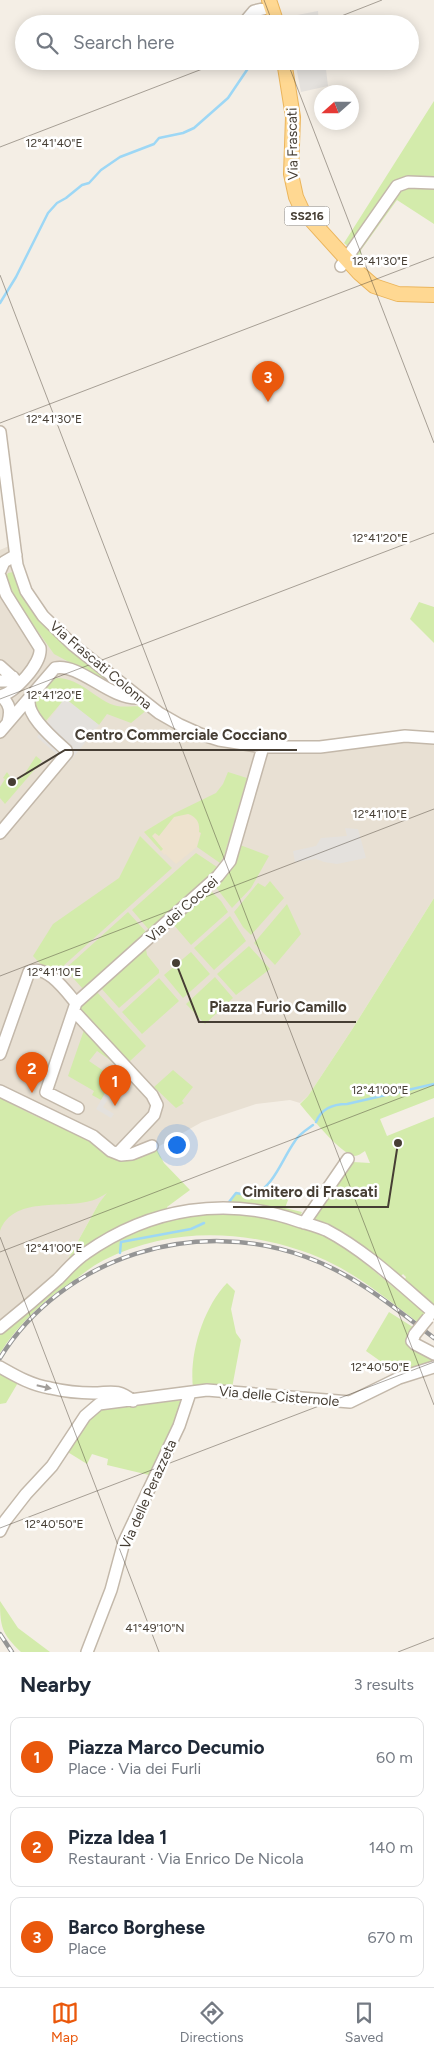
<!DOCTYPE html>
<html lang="en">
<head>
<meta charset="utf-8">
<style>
  :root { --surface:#fff; --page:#f2f2f3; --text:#1f2937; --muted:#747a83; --line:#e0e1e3; --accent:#ea580c }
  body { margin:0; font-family:Figtree,sans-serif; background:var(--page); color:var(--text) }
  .compass { position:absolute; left:314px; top:85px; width:45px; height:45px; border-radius:50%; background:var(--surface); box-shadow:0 2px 12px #0003; rotate:249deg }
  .you { position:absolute; left:176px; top:1144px; width:18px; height:18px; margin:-12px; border:4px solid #fff; border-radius:50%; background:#1a73e8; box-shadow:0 0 0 8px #1a73e833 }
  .badge { display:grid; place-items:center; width:32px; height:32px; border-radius:50%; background:var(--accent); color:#fff; font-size:16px; font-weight:700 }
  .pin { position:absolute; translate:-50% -41px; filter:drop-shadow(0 1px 2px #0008) }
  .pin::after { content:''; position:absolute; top:26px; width:18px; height:15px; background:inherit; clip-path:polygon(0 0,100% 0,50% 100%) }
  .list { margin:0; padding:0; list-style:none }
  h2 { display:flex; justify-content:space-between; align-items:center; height:65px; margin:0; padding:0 20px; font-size:21px }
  h2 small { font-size:16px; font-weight:400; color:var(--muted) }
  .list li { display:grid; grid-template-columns:32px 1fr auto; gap:15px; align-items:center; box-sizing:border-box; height:80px; margin:0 10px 10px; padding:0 10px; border:1px solid var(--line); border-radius:10px }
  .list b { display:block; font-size:19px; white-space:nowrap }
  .list p { margin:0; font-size:16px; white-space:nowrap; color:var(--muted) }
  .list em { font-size:16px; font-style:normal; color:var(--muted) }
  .icon { flex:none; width:28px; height:28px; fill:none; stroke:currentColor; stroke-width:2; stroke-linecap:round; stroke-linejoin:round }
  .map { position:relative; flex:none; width:434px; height:1652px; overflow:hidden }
  .search { position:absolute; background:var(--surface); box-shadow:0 2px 12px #0003; left:15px; right:15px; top:15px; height:55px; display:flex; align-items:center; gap:12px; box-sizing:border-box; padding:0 18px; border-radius:28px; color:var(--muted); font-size:19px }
  .sheet { height:335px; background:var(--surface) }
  nav { display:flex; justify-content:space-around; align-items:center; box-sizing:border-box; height:70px; border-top:1px solid var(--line); background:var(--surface); font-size:14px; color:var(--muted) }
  nav a { display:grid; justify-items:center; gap:2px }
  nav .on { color:var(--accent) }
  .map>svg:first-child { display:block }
  .residential { fill:#e8e0d3 }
  .education { fill:#eee2ce }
  .green { fill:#d3ebab }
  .parking { fill:#e4e1dd }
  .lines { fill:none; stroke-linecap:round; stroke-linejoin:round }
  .stream { stroke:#9dd7f5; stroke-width:2.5 }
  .minor-casing { stroke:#c3b8aa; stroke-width:14 }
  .major-casing { stroke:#ebb55c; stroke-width:16 }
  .minor { stroke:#fff; stroke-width:11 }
  .major { stroke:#ffd892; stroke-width:14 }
  .rail-casing { stroke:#959595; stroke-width:4.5 }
  .rail { stroke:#fff; stroke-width:2.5; stroke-dasharray:8; stroke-linecap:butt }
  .minor-bridge-casing { stroke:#c3b8aa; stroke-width:14; stroke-linecap:butt }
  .minor-bridge { stroke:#fff; stroke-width:11 }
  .oneway { fill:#a29e9a }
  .ticks { fill:none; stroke:#463e34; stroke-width:1; stroke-opacity:0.45 }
  .labels { text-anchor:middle; stroke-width:5; stroke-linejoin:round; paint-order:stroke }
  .shield { fill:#fff; stroke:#7e7871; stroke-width:1 }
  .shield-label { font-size:12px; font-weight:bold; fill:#463e34 }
  .street-label { font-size:14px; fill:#463e34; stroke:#fff }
  .ticks-label { font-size:12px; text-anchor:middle; fill:#463e34; stroke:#fff; stroke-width:5; stroke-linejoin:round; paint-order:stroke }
  .leader { fill:none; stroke:#463e34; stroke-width:2 }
  .callout-dot { fill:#463e34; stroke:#fff; stroke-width:2 }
  .callout-label { font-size:15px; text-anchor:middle; font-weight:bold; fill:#463e34; stroke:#fff; stroke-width:5; stroke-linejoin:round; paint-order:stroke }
</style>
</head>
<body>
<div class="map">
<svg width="434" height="1652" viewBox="0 0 434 1652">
  <rect width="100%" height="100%" fill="#f4eee5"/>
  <!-- residential -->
  <path class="residential" d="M9 546 14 574 31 604 145 707 251 748 409 738 434 740V898L353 1028 308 1096 300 1103 290 1100 256 1104 202 1122 156 1148 132 1158 134 1168 99 1203 67 1261 0 1323V550Z"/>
  <!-- education -->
  <path class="education" d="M209 805 197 847 176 864 165 854 164 855 144 832 175 813Z"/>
  <!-- green -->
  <path class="green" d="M434 101V224L397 200 361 250 360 265 352 250 344 243Z
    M13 572 31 604 125 692 54 654 19 605 6 577 8 573Z
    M419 602 434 607V643L410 619Z
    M57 678C81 678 98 702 117 706 127 708 138 704 148 709L131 723 107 714 99 725 66 700 62 702 45 722 34 707 33 701 50 681Z
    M36 756 42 761 5 804 0 798V787L5 779 3 778 7 772 11 778H22Z
    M228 772 247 778 224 856 220 863 197 847 201 833 199 832C200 823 197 817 188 814L174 817 159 836 155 833 152 836 163 849 161 851 144 832 175 813 216 793 223 784Z
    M140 836 172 868 52 976 33 956 53 924 119 878Z
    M240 845 269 856 251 888 232 908 215 886Z
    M196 853 217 867 212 875 150 931 132 910Z
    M270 881 284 898 251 935 243 927 234 912 258 883 265 887Z
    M210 890 221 901 228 912 191 945 173 924Z
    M434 898V1098L380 1119 387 1136 434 1117V1309L404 1281 406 1277 403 1274 399 1278 311 1221 353 1162 370 1163 365 1151C360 1154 356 1158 351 1155 337 1149 310 1116 300 1104L308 1096 353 1028Z
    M287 904 301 934 275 965 254 943Z
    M128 912 147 933 83 989 65 969Z
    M230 916 246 941 214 970 194 948Z
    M249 946 270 969 236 995 217 974Z
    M146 949 147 955 159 970V973L119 1008 101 988Z
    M191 952 210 974 183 998 164 975Z
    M215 977 233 998 205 1024 186 1004Z
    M159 978 179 1001 142 1034 122 1012Z
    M97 992 146 1046 129 1062 79 1008Z
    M84 1030 119 1066 97 1051 89 1061 114 1078 101 1100 92 1095 94 1091 68 1076Z
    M173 1070 193 1087 182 1101 184 1103 176 1108 154 1087Z
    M0 1098 33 1115 97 1143 105 1152 156 1148 164 1163 190 1190 167 1207 168 1210 129 1221 96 1239 67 1261 99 1203 107 1193C102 1196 96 1200 90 1201 61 1209 13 1196 0 1231Z
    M266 1185 288 1200 285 1208 302 1212 300 1216 257 1204 229 1202 236 1193C249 1195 257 1198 266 1185Z
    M214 1212 253 1214 308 1228 330 1239 355 1255 427 1315 420 1324C388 1300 355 1272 318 1257 249 1229 172 1226 104 1260 94 1265 85 1272 76 1279 46 1298 19 1323 0 1353V1333L85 1259 117 1238 174 1217Z
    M227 1283 235 1291 231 1309 236 1333 241 1340 232 1388H193C189 1354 203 1308 227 1283Z
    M389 1312 416 1329 407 1345 412 1350 433 1359 434 1363 400 1375 366 1351Z
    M0 1369 19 1381 6 1403 0 1404Z
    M184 1400 149 1475 107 1465 108 1459 92 1454 87 1464 66 1451 88 1417 98 1409Z
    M0 1601 18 1628 50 1652H21C2 1634 0 1627 0 1601Z"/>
  <!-- parking -->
  <path class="parking" d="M318 11 319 24H289L287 17Z
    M295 61H325L328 86 301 92Z
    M66 699 99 725 68 764 37 737 62 702Z
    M345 828 358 829 366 858 337 864 324 862 316 859 295 862 293 851 316 846 321 838 347 836Z
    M114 1078 128 1094 124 1098 115 1088 103 1107 114 1114 111 1118 96 1109Z"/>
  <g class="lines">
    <!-- stream -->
    <path class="stream" d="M266 24 270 21
      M0 303 16 277 48 213 57 203 66 198 82 185 89 183 101 170 120 157 154 144 159 138 183 133 194 128 228 98 253 61
      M316 1122C321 1109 333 1104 347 1104L434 1084
      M229 1202 236 1193 252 1196C274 1187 282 1159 295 1141 299 1134 306 1130 313 1125
      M120 1253 121 1242 191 1229 204 1223"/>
    <defs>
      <path id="minor" d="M243 24 254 11 272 7 270 2
        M341 266 397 186 408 182 434 183
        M0 432 17 565 26 591 43 616 73 645 159 713 180 725 200 734 219 740 263 747H320L405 736 434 738
        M0 571 4 562 16 555
        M0 576 6 594 40 648C42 663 15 693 0 696
        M0 666 19 683
        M0 681H7L13 677
        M1 696C10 704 11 711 8 722
        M0 732 55 668C80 663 109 699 138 698
        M0 833 67 753 66 750C55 740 23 714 30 697
        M74 1011 152 1095 157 1105 154 1115 118 1153
        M0 1054 29 972C46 963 66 991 76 1003
        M0 1091 93 1136 111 1151 121 1155 132 1154 152 1146
        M78 1108 46 1092 76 1003 218 876 230 861 263 747
        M304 1223 348 1159
        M0 1328C20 1312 39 1296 58 1279 67 1270 75 1260 86 1253 150 1208 227 1195 301 1222 309 1224 318 1227 326 1230 366 1251 400 1284 434 1313
        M415 1334 412 1341 415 1344 434 1354
        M0 1367C16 1376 31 1385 50 1388 63 1391 79 1393 93 1393 110 1393 117 1388 133 1401
        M0 1531 5 1521 26 1494 52 1466 85 1416 99 1404 207 1390 350 1402 399 1378 434 1367
        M87 1652 111 1590 124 1542 179 1426 190 1393"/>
      <path id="major" d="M269 0 277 24
        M284 61 293 117 291 174 296 197 302 210 359 273 374 286 398 294 434 295"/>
    </defs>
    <!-- minor casing -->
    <use href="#minor" class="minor-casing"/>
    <!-- major casing -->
    <use href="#major" class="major-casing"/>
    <!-- minor -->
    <use href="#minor" class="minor"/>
    <!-- major -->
    <use href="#major" class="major"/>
    <defs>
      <path id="rail" d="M0 1358C63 1256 196 1216 306 1257 354 1274 395 1308 434 1338
        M0 1634 12 1652"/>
    </defs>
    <!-- rail casing -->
    <use href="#rail" class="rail-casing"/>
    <!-- rail -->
    <use href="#rail" class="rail"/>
    <defs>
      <path id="minor-bridge" d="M415 1334 428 1318"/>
    </defs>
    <!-- minor-bridge casing -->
    <use href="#minor-bridge" class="minor-bridge-casing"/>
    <!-- minor-bridge -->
    <use href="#minor-bridge" class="minor-bridge"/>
  </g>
  <!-- one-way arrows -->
  <defs><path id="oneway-solid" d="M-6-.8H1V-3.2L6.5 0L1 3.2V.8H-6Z" transform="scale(1.25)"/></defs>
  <use class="oneway" href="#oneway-solid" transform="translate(44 1387) rotate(13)"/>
  <!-- ticks -->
  <path class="ticks" d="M264 0 273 24M321 24 382 0M287 61 434 443M0 147 223 61M0 275 434 1405M0 423 434 257M0 699 434 533M0 976 434 809M0 1237 159 1652M0 1252 434 1085M0 1528 434 1362M398 1652 434 1638"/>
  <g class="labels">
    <!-- shield labels -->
    <rect class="shield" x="284.5" y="206.5" width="45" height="19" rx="4"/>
    <g class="shield-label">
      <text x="307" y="220">SS216</text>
    </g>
    <!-- street labels -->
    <g class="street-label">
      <text transform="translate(292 144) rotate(-91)" y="5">Via Frascati</text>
      <text transform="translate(101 665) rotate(40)" y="5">Via Frascati Colonna</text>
      <text transform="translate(182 909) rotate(-42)" y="5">Via dei Coccei</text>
      <text transform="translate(279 1396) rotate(5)" y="5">Via delle Cisternole</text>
      <text transform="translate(148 1494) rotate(-66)" y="5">Via delle Perazzeta</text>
    </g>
  </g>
  <g class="ticks-label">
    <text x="54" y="147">12°41'40"E</text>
    <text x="380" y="265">12°41'30"E</text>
    <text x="54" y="423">12°41'30"E</text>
    <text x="380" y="542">12°41'20"E</text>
    <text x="54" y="699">12°41'20"E</text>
    <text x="380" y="818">12°41'10"E</text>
    <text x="54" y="976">12°41'10"E</text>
    <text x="380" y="1094">12°41'00"E</text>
    <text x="54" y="1252">12°41'00"E</text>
    <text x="380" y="1371">12°40'50"E</text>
    <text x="54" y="1528">12°40'50"E</text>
    <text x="155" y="1632">41°49'10"N</text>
  </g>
  <!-- callouts -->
  <path class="leader" d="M12 782L65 750H297M176 963L199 1022H356M398 1143L388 1207H233"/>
  <g class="callout-dot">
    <circle cx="12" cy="782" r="5"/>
    <circle cx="176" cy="963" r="5"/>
    <circle cx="398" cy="1143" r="5"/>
  </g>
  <g class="callout-label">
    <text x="181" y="740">Centro Commerciale Cocciano</text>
    <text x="278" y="1012">Piazza Furio Camillo</text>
    <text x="310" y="1197">Cimitero di Frascati</text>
  </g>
</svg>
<svg class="compass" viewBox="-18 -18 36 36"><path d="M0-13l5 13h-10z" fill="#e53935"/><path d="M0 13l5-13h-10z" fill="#747a83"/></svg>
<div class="you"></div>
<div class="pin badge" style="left:115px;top:1106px">1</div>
<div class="pin badge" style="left:32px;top:1093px">2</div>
<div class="pin badge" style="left:268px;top:402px">3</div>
<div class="search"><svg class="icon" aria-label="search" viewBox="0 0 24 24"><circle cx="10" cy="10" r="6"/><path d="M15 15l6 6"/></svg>Search here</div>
</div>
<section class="sheet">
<h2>Nearby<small>3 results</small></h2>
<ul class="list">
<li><span class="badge">1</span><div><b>Piazza Marco Decumio</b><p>Place · Via dei Furli</p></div><em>60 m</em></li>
<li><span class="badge">2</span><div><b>Pizza Idea 1</b><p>Restaurant · Via Enrico De Nicola</p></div><em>140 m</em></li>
<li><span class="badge">3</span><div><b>Barco Borghese</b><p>Place</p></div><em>670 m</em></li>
</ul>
</section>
<nav>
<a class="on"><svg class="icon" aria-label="map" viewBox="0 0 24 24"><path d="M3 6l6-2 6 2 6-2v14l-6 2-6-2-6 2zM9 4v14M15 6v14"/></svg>Map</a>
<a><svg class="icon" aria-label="directions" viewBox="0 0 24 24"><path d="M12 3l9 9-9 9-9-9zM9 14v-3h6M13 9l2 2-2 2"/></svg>Directions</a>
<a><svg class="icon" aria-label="saved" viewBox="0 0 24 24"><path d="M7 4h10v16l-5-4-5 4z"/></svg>Saved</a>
</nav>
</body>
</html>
